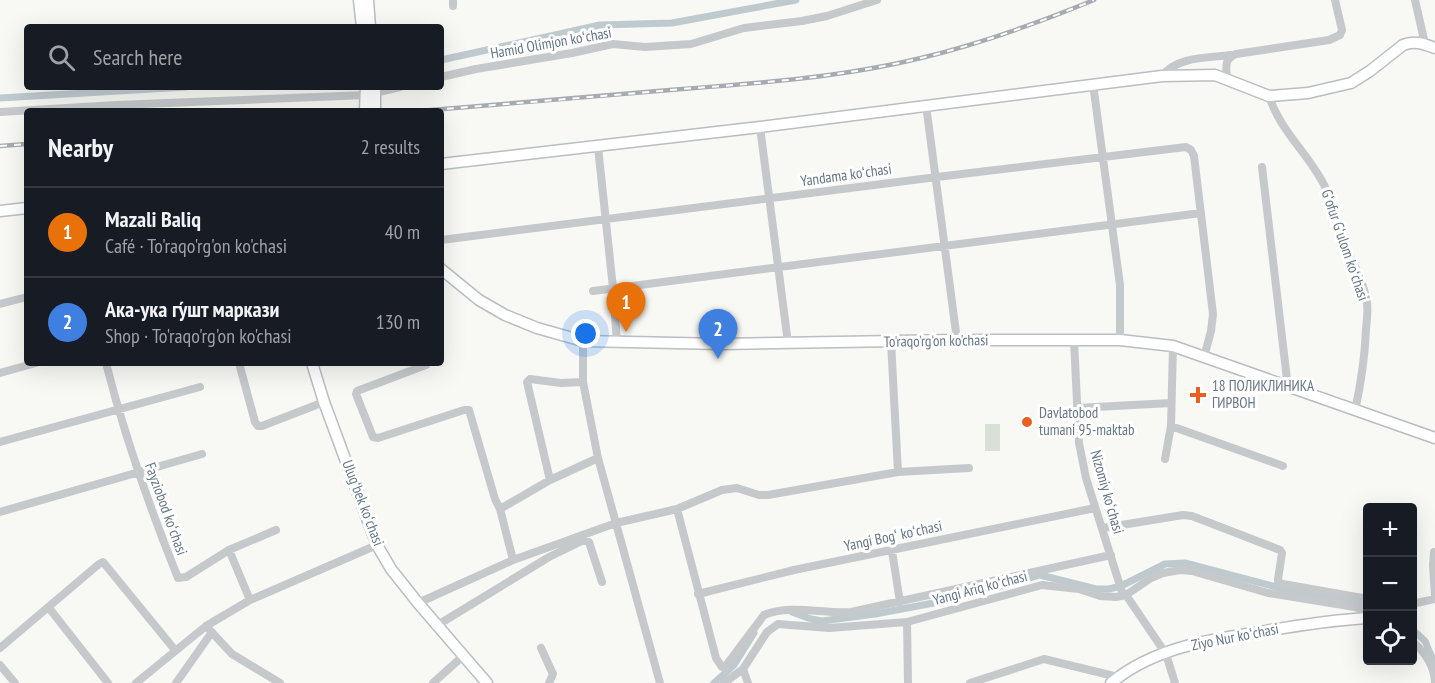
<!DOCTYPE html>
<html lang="en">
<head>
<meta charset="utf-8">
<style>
  :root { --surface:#171b24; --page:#20242c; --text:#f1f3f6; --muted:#9ea1a6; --line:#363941; --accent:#db2777 }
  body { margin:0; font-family:"PT Sans Narrow",sans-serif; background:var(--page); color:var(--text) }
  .controls { position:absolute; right:18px; bottom:18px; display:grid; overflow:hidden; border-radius:6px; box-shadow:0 6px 24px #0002 }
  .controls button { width:54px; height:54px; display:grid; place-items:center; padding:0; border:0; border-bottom:2px solid var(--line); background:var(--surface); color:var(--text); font:30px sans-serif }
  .you { position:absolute; left:586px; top:334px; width:21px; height:21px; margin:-15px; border:4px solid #fff; border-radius:50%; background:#1a73e8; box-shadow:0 0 0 9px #1a73e833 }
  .badge { display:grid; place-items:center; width:39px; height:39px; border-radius:50%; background:var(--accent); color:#fff; font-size:20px; font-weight:700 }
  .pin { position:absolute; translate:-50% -50px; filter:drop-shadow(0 2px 3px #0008) }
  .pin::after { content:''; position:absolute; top:32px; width:21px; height:18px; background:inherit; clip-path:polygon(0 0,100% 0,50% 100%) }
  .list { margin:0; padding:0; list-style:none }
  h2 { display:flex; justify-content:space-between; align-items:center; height:78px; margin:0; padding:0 24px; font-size:26px }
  h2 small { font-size:20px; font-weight:400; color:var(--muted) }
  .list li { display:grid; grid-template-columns:39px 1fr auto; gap:18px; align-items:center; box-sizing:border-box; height:90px; padding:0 24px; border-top:2px solid var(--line) }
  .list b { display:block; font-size:22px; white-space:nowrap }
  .list p { margin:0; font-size:20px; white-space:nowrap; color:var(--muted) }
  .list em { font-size:20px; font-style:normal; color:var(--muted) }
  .icon { flex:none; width:33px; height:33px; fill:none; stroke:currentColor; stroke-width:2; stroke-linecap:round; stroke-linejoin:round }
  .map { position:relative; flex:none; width:1435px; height:683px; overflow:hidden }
  .search { position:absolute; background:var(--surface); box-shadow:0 6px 24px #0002; left:24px; top:24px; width:420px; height:66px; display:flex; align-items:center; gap:15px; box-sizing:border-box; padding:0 21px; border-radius:6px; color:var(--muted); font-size:22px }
  .panel { position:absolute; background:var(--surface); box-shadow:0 6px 24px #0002; left:24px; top:108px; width:420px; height:258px; border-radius:6px }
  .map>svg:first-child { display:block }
  .green { fill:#d9e0d6 }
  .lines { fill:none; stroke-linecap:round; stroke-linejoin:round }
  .canal { stroke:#bfcacf; stroke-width:7 }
  .secondary-casing { stroke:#b9bec3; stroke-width:13 }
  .street { stroke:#c5c9cc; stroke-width:8 }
  .secondary { stroke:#fff; stroke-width:10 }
  .rail-casing { stroke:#a5abb1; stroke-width:4.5 }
  .rail { stroke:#fff; stroke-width:2; stroke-dasharray:7; stroke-linecap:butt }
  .poi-dot { fill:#ec5d21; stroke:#fff; stroke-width:2 }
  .labels { text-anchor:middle; stroke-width:6; stroke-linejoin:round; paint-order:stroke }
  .street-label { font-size:15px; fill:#657687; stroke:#fff }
  .poi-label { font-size:15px; fill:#657687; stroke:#fff; text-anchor:start }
</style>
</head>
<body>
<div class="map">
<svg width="1435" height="683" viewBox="0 0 1435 683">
  <rect width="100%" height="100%" fill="#f8f8f5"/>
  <!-- green -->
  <path class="green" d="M985 424H1000V451H985Z"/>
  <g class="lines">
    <!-- canal -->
    <path class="canal" d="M441 60 600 25 672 23 796 0
      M0 98 186 87
      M792 612 811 619 822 621 875 614 955 599 1040 575 1096 589H1109L1121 586 1165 564 1185 563 1280 588 1368 604
      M1412 629 1425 641 1435 665
      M714 683 734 665 754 633"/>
    <defs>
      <path id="secondary" d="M359 0 362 27
        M368 0 370 27
        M365 111 366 87
        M375 111V87
        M441 164 760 127 1162 76 1215 75 1269 96 1308 93 1351 83 1370 71 1403 45C1414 40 1424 44 1435 48
        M0 211 27 208
        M441 269 479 300 505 315 537 328 583 341 721 344 957 340H1120L1173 346 1435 438
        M312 363 324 402 377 545 391 569 418 603 487 683
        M1111 683C1154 647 1212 639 1266 631 1300 625 1334 620 1368 618"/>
    </defs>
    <!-- secondary casing -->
    <use href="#secondary" class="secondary-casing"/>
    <!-- street -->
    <path class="street" d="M453 0V6
      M1415 0 1425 44
      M1162 76C1177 56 1208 58 1231 55
      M441 77 476 69 572 53 613 44 645 47 691 44 744 28 802 21 827 16 877 0
      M1227 78C1226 67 1224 59 1236 54L1329 40 1340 35 1342 30 1335 0
      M1093 84 1120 285V340
      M1269 96C1280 130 1305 150 1322 181 1332 197 1333 216 1340 233 1348 254 1361 275 1366 297 1369 307 1367 318 1366 329 1365 357 1361 383 1355 411
      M926 105 957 340
      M0 112 116 105 366 95 400 87
      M760 127 788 343
      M598 147 613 288 617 343
      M1262 167 1288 388
      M441 240 937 177 1186 147 1191 150 1194 156 1213 314 1211 331 1204 357
      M593 291 1201 213
      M0 304 27 297
      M1074 340 1079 443 1086 478 1122 592 1126 595 1166 654 1175 683
      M583 341V382L598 458 660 683
      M891 342 898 472
      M106 363C125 438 149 506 178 578L186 577 229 550 276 530
      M239 363 255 422 258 426H262L324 402
      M426 365 357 391 356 394 373 437 378 438 464 410H469L495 499 500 509 513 560
      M0 373 36 363
      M1077 408 1171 403
      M1171 426 1283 466
      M0 442 200 387
      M1165 459 1171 426 1173 346
      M550 480 527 382 530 379 561 383 583 382
      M500 509 550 480 598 458
      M677 509 716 658 722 667H725L764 615C790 604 823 614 851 612L1111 555
      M0 512 202 454
      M1103 528 1183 515 1192 516 1280 550 1282 553 1278 579V582L1283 584 1368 599
      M229 550 250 600
      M892 551 900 602
      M1434 552 1433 565 1435 596
      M698 594 794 570 1095 508
      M418 603 513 560 616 523 677 509 722 490 737 488 759 495H768L898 472 969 468
      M1412 604 1435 599
      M49 608 108 683
      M907 622 908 683
      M206 626 232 654 280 683
      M436 626 549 557 584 540 589 542 602 582
      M1412 641C1425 652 1434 665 1435 682
      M0 648 99 564 103 562 175 650
      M541 648 553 674 549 683
      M0 665 15 683
      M743 669 748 683
      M136 683 206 626 250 600 377 545
      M176 683 212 632
      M433 683 463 656
      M724 683 743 669 767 632 778 624 829 628 907 622 1042 585 1079 589 1100 596 1116 597 1126 595 1151 578 1163 573 1180 570 1192 571 1268 593 1355 607 1368 612
      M970 683 1044 659 1118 677"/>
    <!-- secondary -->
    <use href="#secondary" class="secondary"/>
    <defs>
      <path id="rail" d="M419 111C506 104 594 97 682 89 762 83 843 77 921 58 980 44 1038 23 1094 0
        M0 146 27 144"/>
    </defs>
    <!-- rail casing -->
    <use href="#rail" class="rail-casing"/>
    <!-- rail -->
    <use href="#rail" class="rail"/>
  </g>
  <!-- markers -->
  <g class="poi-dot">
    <path d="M1195 386h6v6h6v6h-6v6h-6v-6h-6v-6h6z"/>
    <circle cx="1027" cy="422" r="6"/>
  </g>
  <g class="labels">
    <!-- street labels -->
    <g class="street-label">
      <text transform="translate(551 43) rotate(-10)" y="5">Hamid Olimjon koʻchasi</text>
      <text transform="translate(846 175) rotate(-8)" y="5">Yandama koʻchasi</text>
      <text transform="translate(1345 245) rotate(71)" y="5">Gʻofur Gʻulom koʻchasi</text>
      <text transform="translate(936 341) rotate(-1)" y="5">To'raqo'rg'on ko'chasi</text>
      <text transform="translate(1107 492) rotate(74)" y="5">Nizomiy koʻchasi</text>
      <text transform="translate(363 503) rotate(69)" y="5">Ulugʻbek koʻchasi</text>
      <text transform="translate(166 509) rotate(70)" y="5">Fayziobod koʻchasi</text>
      <text transform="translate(893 536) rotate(-12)" y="5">Yangi Bogʻ koʻchasi</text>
      <text transform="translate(980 588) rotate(-15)" y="5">Yangi Ariq koʻchasi</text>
      <text transform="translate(1235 637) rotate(-11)" y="5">Ziyo Nur koʻchasi</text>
    </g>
    <!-- poi labels -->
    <g class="poi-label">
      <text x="1212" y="391">18 ПОЛИКЛИНИКА<tspan x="1212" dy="17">ГИРВОН</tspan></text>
      <text x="1039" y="418">Davlatobod<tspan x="1039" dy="17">tumani 95-maktab</tspan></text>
    </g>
  </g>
</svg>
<div class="controls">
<button>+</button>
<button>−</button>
<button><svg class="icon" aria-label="locate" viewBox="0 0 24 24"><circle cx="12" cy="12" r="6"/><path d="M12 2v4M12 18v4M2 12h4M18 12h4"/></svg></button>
</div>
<div class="you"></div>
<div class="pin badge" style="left:626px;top:332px;background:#e8710a">1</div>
<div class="pin badge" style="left:718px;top:359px;background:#3f7fe0">2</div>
<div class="search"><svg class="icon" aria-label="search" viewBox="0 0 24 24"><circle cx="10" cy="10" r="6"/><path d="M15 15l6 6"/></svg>Search here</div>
<section class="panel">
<h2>Nearby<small>2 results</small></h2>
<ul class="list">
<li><span class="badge" style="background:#e8710a">1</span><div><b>Mazali Baliq</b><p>Café · To'raqo'rg'on ko'chasi</p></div><em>40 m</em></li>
<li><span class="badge" style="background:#3f7fe0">2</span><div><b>Ака-ука гу́шт маркази</b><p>Shop · To'raqo'rg'on ko'chasi</p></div><em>130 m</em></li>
</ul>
</section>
</div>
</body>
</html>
